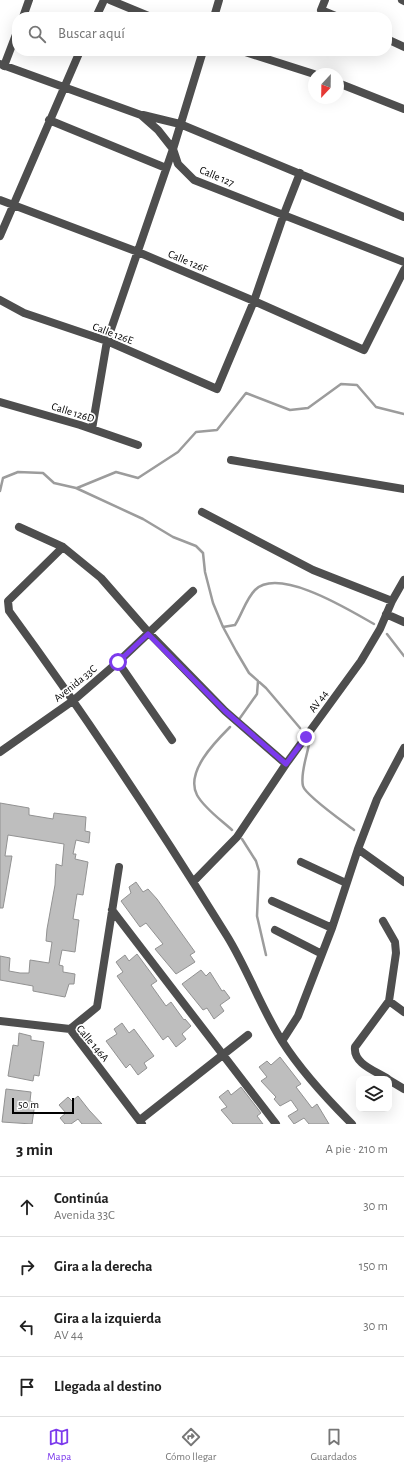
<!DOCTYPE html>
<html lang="es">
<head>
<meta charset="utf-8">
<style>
  :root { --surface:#fff; --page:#f2f2f2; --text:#222; --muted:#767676; --line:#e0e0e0; --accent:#7c3aed }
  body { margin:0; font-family:"Alegreya Sans",sans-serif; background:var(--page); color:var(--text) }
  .controls { position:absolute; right:12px; bottom:12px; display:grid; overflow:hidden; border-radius:8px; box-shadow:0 4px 16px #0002 }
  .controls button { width:36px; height:36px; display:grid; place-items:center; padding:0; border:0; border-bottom:1px solid var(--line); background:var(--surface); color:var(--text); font:20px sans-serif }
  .compass { position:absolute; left:308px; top:68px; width:36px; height:36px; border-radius:50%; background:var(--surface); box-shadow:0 4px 16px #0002; rotate:202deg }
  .scale { position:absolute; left:12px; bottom:10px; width:62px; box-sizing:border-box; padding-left:4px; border:2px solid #000; border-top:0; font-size:11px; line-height:14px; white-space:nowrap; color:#000; -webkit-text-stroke:3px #fff; paint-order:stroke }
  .stop { position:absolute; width:12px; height:12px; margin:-9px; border:3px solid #7c3aed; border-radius:50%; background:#fff }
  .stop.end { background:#7c3aed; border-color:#fff; box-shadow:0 1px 4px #0008 }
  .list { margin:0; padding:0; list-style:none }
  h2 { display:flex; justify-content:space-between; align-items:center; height:52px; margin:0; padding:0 16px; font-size:17px }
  h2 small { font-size:13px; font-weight:400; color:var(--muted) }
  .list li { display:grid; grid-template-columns:26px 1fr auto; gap:12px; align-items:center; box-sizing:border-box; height:60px; padding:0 16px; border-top:1px solid var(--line) }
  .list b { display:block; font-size:15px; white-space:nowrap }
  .list p { margin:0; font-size:13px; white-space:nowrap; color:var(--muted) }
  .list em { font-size:13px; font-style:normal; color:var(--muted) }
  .icon { flex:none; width:22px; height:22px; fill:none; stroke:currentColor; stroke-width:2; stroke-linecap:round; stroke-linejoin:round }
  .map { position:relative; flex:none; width:404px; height:1124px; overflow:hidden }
  .search { position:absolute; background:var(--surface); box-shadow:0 4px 16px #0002; left:12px; right:12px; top:12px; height:44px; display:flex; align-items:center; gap:10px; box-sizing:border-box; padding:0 14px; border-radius:16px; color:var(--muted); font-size:15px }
  .sheet { height:292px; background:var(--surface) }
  nav { display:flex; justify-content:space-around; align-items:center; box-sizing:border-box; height:56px; border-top:1px solid var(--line); background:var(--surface); font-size:11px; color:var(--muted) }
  nav a { display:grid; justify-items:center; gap:2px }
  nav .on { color:var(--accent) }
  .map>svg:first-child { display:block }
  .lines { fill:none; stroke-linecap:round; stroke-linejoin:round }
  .stream { stroke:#9c9c9c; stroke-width:2.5 }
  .building { fill:#bebebe; stroke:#929292 }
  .street { stroke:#4e4e4e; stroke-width:8 }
  .route { stroke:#7c3aed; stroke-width:5 }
  .labels { text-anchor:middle; stroke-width:3.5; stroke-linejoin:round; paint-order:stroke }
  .street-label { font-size:11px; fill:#000; stroke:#fff }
</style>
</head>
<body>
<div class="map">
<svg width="404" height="1124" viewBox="0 0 404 1124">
  <rect width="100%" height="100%" fill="#fff"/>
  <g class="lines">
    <!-- stream -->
    <path class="stream" d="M77 488 116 472 138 478 178 452 196 432 217 430 246 393 290 410 308 408 341 384 357 385 376 407 404 414
      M0 491 3 478 18 472 43 473 54 483 76 488 143 519 173 537 196 546 203 553 205 572 213 603 223 627 236 651 249 673 266 688 300 728
      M223 627 235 625C242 614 246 599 255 590 279 566 351 611 374 624
      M387 634 404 656
      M240 718 257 694 258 681
      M230 727C215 742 185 772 197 795 204 808 221 820 232 830
      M309 744C307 756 300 774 303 786 305 795 345 823 354 830
      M242 839 256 861 259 871 257 916 266 955"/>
  </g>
  <!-- building -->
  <path class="building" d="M0 803 29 808V815L53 819 54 813 86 817 85 831 90 832 89 843 76 840 73 854H76L75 859 88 862 83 895 77 894 73 919 79 920 75 952 62 950 59 965 63 966V972L75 974 74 984H69L65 997 33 991V986L0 980V956L10 958 9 971 20 973H29L30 960 49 963 52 942 46 941 47 929 55 885 56 864 62 866 64 844 8 835 5 856H12L3 908H0Z
    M136 882 143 892 148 889 157 899 195 952 190 955 195 962 176 974 155 949 163 944 146 923 140 927 121 901 131 893 129 887Z
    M137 954 157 981 151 985 166 1006 171 1002 184 1020 185 1019 191 1026 182 1034 186 1039 176 1047 168 1036 163 1040 117 976 123 972 116 962 125 955 129 961Z
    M201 970 206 976 210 972 222 991 224 990 230 998 220 1005 224 1011 214 1019 207 1008 203 1010 182 984Z
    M122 1023 129 1033 134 1029 154 1056 144 1063 147 1068 138 1075 130 1064 126 1068 106 1041 117 1034 114 1029Z
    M19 1033 31 1036V1040L44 1042 39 1076 34 1075 33 1081 8 1076 13 1045 18 1046Z
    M280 1057 301 1084 296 1087 312 1108 317 1104 329 1124H309L304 1118 294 1124 288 1116 298 1110 291 1100 280 1106 274 1099 276 1097 261 1081 267 1077 259 1067 267 1061 271 1065Z
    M241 1087 261 1113 257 1116 263 1124H233L221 1110 227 1107 219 1097 228 1090 231 1095Z
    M6 1089 31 1092 30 1101 35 1103 32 1124 2 1122Z
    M78 1096 89 1110 102 1124H82L78 1119 71 1124H65L60 1118 66 1113 59 1105 68 1097 72 1101Z"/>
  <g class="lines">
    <!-- street -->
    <path class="street" d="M110 0 151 17
      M325 0 321 10 338 17
      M402 0 404 1
      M23 17 29 0
      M96 17 104 0
      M214 17 219 0
      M387 39 404 47
      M242 51 314 74
      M0 64 141 115 158 130 173 149 178 164 194 180 404 262
      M4 66 17 32
      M338 83 404 109
      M143 115 180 124 404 217
      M49 120 166 168
      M0 200 138 252 254 301 364 350 404 270
      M0 236 80 51
      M0 300 24 313 107 341 217 389 254 301 284 214 300 173
      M0 402 80 425 138 445
      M92 429 107 341 173 149 203 51
      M231 460 404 489
      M202 512 313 570 392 601
      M19 527 63 547 101 578 149 633 225 711 286 764
      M63 547 8 601 9 611C86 716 158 825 227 936 248 970 261 1008 282 1041 301 1071 327 1099 352 1124
      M386 614 404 622
      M118 662 172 740
      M0 752 74 700 118 662 193 591
      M358 849 404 882
      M301 862 346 883
      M193 882 237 837 286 764 361 661 380 629 392 601 404 580
      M272 901 332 928
      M112 910 276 1124
      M383 921 395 942 396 953 389 1001 355 1047C353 1064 376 1071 388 1079
      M275 930 322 954
      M389 1001 404 1012
      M0 1021 70 1029 142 1124
      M70 1029 97 1007 119 867
      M282 1041 298 1016 332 928 358 849 377 799 404 748
      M389 1080 404 1089
      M140 1120 248 1035"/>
  </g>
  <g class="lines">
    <!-- route -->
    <path class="route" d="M118 662 148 634 225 711 286 764 306 737"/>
  </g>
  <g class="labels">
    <!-- street labels -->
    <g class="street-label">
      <text transform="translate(217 176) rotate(23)" y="4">Calle 127</text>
      <text transform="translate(188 261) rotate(23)" y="4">Calle 126F</text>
      <text transform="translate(113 333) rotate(21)" y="4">Calle 126E</text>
      <text transform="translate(73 412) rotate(17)" y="4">Calle 126D</text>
      <text transform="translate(75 683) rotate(-39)" y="4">Avenida 33C</text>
      <text transform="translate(318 701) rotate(-54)" y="4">AV 44</text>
      <text transform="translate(93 1043) rotate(50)" y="4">Calle 146A</text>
    </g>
  </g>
</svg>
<div class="controls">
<button><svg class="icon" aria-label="layers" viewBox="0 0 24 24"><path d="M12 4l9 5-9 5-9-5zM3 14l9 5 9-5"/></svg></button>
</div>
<svg class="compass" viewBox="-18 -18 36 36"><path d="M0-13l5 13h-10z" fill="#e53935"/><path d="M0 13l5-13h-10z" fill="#767676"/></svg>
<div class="scale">50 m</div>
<div class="stop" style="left:118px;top:662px"></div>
<div class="stop end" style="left:306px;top:737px"></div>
<div class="search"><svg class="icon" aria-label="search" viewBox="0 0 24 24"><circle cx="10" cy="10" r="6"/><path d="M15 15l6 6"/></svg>Buscar aquí</div>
</div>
<section class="sheet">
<h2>3 min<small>A pie · 210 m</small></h2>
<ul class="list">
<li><svg class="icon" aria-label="ahead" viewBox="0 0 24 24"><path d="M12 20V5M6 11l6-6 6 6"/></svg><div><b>Continúa</b><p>Avenida 33C</p></div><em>30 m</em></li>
<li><svg class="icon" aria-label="right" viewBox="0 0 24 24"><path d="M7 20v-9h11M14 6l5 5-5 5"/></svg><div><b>Gira a la derecha</b></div><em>150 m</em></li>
<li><svg class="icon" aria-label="left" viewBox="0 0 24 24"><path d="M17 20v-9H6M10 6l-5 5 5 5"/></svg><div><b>Gira a la izquierda</b><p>AV 44</p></div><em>30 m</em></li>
<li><svg class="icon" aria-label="arrive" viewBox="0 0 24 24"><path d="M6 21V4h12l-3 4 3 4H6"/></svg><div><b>Llegada al destino</b></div></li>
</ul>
</section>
<nav>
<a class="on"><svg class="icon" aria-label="map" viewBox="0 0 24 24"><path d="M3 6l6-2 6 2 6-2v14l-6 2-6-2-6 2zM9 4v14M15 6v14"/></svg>Mapa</a>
<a><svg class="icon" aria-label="directions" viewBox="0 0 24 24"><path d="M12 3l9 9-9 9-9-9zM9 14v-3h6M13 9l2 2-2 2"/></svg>Cómo llegar</a>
<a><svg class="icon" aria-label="saved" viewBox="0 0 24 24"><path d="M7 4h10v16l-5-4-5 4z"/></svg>Guardados</a>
</nav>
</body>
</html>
